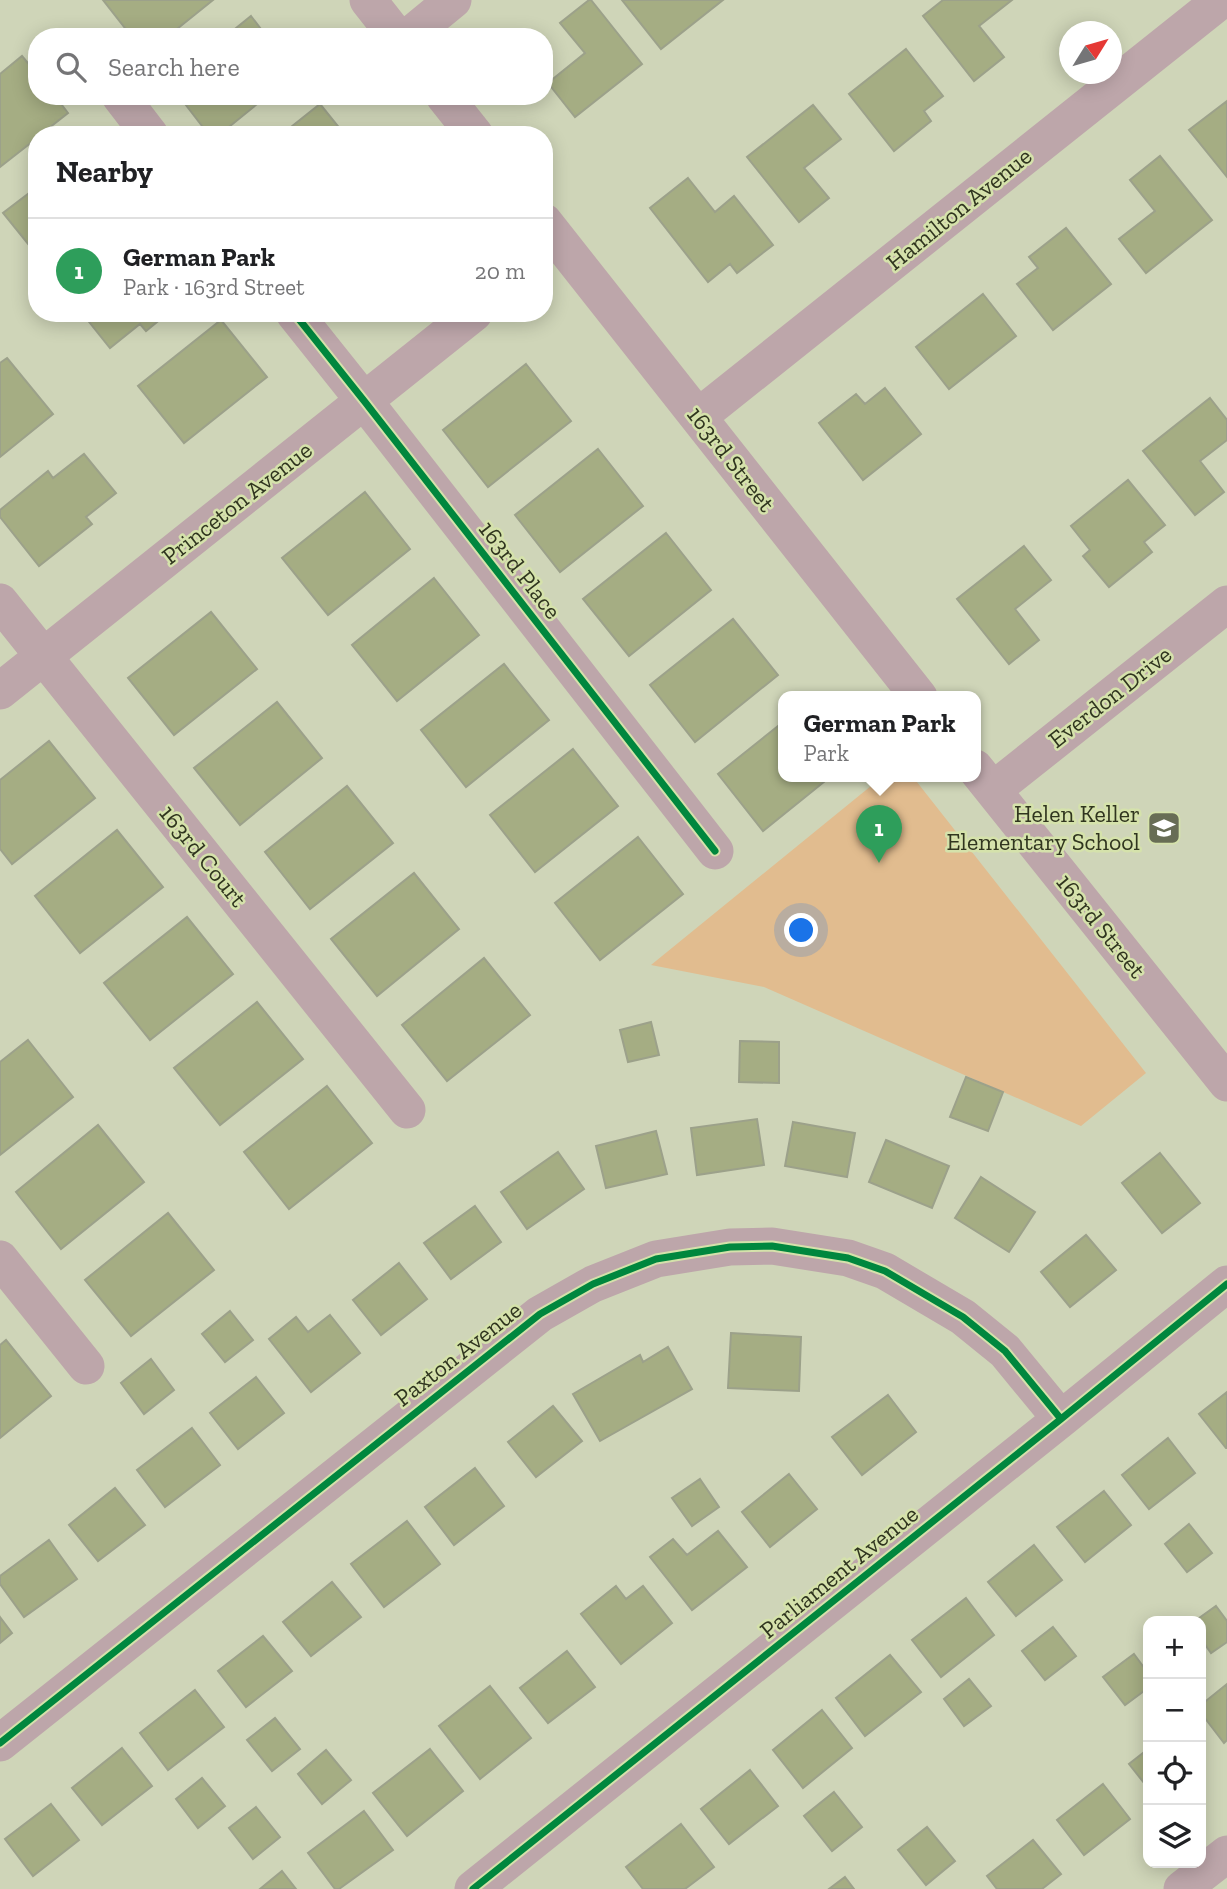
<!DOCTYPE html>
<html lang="en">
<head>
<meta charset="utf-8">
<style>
  :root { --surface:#fff; --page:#f6f6f6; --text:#202124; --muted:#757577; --line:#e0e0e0; --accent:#686d55 }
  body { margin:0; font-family:"Zilla Slab",serif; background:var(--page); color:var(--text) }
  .controls { position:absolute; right:21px; bottom:21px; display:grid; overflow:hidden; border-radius:14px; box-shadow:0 4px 18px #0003 }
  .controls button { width:63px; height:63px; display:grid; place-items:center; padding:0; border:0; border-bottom:2px solid var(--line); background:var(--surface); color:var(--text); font:35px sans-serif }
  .compass { position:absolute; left:1059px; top:21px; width:63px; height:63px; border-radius:50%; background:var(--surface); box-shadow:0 4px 18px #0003; rotate:53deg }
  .you { position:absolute; left:802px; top:931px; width:24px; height:24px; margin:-18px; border:5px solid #fff; border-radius:50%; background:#1a73e8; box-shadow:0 0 0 10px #1a73e833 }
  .badge { display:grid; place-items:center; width:46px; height:46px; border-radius:50%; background:var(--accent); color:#fff; font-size:23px; font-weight:700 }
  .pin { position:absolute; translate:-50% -58px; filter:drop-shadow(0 2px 4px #0008) }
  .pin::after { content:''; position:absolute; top:37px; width:24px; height:21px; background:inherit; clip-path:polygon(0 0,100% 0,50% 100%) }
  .popup { position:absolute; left:778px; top:691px; width:203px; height:91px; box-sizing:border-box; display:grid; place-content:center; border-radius:14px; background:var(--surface); filter:drop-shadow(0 2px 5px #0005); font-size:23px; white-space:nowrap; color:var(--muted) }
  .popup b { font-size:26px; color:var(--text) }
  .popup::after { content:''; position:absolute; left:50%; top:100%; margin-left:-14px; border:14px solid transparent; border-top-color:var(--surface) }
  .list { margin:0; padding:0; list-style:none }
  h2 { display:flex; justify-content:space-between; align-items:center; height:91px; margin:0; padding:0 28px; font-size:30px }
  h2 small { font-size:23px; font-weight:400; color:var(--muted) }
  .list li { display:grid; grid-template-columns:46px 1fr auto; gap:21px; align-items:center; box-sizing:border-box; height:105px; padding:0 28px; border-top:2px solid var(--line) }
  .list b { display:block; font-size:26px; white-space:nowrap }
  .list p { margin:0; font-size:23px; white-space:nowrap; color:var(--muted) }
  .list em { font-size:23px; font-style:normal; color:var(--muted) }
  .icon { flex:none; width:38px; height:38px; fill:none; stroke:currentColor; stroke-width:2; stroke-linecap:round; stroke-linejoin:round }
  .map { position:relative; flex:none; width:1227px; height:1889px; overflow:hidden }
  .search { position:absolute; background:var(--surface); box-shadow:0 4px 18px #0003; left:28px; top:28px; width:525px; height:77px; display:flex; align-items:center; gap:18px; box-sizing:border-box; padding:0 24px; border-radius:28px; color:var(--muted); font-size:26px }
  .panel { position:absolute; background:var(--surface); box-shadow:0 4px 18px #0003; left:28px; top:126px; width:525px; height:196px; border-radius:28px }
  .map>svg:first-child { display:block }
  .green { fill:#e1bc8f }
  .building { fill:#a5ad83; stroke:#9ca18a; stroke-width:2 }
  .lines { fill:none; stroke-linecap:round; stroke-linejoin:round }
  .minor { stroke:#bda6aa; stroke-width:37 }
  .cycleway-casing { stroke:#d5e2ab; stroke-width:11 }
  .cycleway { stroke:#00873e; stroke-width:7 }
  .labels { text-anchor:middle; stroke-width:5; stroke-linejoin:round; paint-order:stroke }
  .street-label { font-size:24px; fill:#30351f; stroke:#d5e2ab }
  .poi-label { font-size:24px; fill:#30351f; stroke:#d5e2ab; text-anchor:end }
</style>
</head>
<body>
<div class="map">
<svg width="1227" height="1889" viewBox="0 0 1227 1889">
  <rect width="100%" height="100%" fill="#cfd5b8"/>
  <!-- green -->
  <path class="green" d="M882 777H913L1146 1073 1081 1126 764 987 651 965Z"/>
  <!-- building -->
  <path class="building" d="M103 0H213L167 37H132Z
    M589 0H591L642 64 575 117 548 83 585 53 560 23Z
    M622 0H723L661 49Z
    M943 0H1012L979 26 1004 57 974 81 923 16Z
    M251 16 267 37H225Z
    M906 49 943 96 924 111 931 121 894 151 849 94Z
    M22 56 37 74V96H55L68 113 40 135H37V138L0 167V74Z
    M179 96H267L219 135H209Z
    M1227 101V177L1189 130Z
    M320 104 345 135H281Z
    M813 105 841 139 804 168 829 198 799 222 747 157Z
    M1160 156 1212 220 1146 273 1119 239 1155 211 1130 180Z
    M688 178 715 212 734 196 773 245 737 273 730 264 708 282 650 208Z
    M37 187V255L3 213Z
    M1066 228 1111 284 1053 330 1017 284 1038 268 1029 257Z
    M983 294 1016 336 949 389 916 347Z
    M82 313H168L146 331 140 324 110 348Z
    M221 320 267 377 184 443 138 386Z
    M7 358 53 414 0 457V363Z
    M526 364 571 421 488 487 443 430Z
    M885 388 921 434 863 480 819 423 856 394 865 404Z
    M1210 398 1227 420V440L1200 461 1224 492 1195 515 1143 451Z
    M598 449 643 506 560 572 515 515Z
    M84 454 116 493 86 517 92 524 39 566 0 517V510L48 471 53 478Z
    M1128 480 1165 525 1144 542 1152 552 1109 587 1083 556 1090 550 1071 526Z
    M365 492 410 549 328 615 282 558Z
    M666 533 711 590 629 656 583 599Z
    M1024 546 1051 580 1015 609 1039 640 1009 664 957 599Z
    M434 578 479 635 397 701 352 645Z
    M211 612 257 669 174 735 128 678Z
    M733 619 778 675 695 742 650 685Z
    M504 664 549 720 466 787 421 730Z
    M277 702 322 758 240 825 194 768Z
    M783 722V777H830L763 831 718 774Z
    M49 741 95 798 12 864 0 849V780Z
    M573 749 618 806 535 872 490 815Z
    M347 786 393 843 310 909 265 852Z
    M117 830 163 887 80 953 35 896Z
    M638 837 683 894 600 960 555 903Z
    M414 873 459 929 377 996 331 939Z
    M187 917 233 974 150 1040 104 983Z
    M484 958 530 1015 447 1081 402 1025Z
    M257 1002 303 1059 220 1125 174 1068Z
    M651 1022 659 1055 628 1062 620 1030Z
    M28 1040 73 1097 0 1155V1062Z
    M740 1041 779 1042V1083L739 1082Z
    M966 1077 1003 1092 988 1131 950 1117Z
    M327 1086 372 1143 289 1209 244 1152Z
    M757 1119 764 1165 697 1175 691 1128Z
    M793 1122 855 1133 847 1177 785 1166Z
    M98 1125 144 1182 61 1249 16 1192Z
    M656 1131 667 1174 606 1188 596 1146Z
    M886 1140 949 1166 932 1208 869 1182Z
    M558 1152 584 1189 527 1229 501 1192Z
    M1160 1153 1200 1203 1162 1233 1122 1183Z
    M981 1177 1035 1212 1009 1252 955 1218Z
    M475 1206 501 1242 451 1279 424 1243Z
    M168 1213 214 1270 131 1336 85 1280Z
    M1086 1235 1116 1270 1070 1307 1041 1272Z
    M399 1263 427 1299 381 1335 353 1300Z
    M230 1311 253 1340 225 1362 202 1334Z
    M330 1315 360 1353 311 1392 269 1339 296 1317 308 1332Z
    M731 1333 801 1337 799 1391 728 1388Z
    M6 1340 51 1396 0 1438V1345Z
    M668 1347 692 1389 600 1441 573 1394 640 1355 643 1362Z
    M151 1359 174 1390 144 1414 121 1383Z
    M256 1377 284 1413 238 1449 210 1413Z
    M1227 1392V1448H1226L1199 1414Z
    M888 1395 916 1432 862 1475 832 1437Z
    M553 1406 582 1441 536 1477 508 1442Z
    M192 1428 220 1465 165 1507 137 1470Z
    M1168 1438 1195 1473 1149 1509 1122 1475Z
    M475 1468 504 1506 454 1545 425 1507Z
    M789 1474 817 1509 770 1547 742 1512Z
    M700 1479 719 1507 692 1526 672 1498Z
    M115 1488 145 1525 98 1561 69 1525Z
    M1104 1491 1131 1525 1085 1562 1057 1527Z
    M407 1521 440 1564 384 1607 351 1564Z
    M1189 1524 1212 1553 1187 1572 1165 1544Z
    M718 1531 747 1567 692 1610 650 1557 673 1539 687 1555Z
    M49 1540 77 1579 24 1617 0 1584V1576Z
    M1034 1545 1062 1580 1016 1616 988 1582Z
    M332 1582 361 1617 311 1656 283 1622Z
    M616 1586 626 1599 643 1586 672 1623 621 1664 581 1614Z
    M966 1598 994 1635 941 1677 912 1640Z
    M1216 1606 1227 1621V1642L1211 1653 1201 1639V1621H1195Z
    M0 1617 12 1633 0 1643Z
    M1053 1627 1076 1656 1045 1680 1022 1651Z
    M263 1636 292 1671 246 1707 218 1671Z
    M567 1651 595 1687 548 1723 520 1688Z
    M1134 1654 1148 1673V1688L1125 1705 1103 1677Z
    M890 1655 921 1692 865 1736 836 1698Z
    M969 1679 991 1706 964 1726 944 1699Z
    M1227 1684V1740L1224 1743 1201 1713V1705Z
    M490 1686 531 1738 480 1779 439 1726Z
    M195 1690 224 1727 168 1770 140 1733Z
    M822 1710 852 1748 803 1788 773 1750Z
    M275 1718 300 1749 272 1771 247 1740Z
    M122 1748 152 1786 102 1825 72 1788Z
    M430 1749 463 1791 407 1836 373 1793Z
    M1148 1749V1788L1129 1764Z
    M326 1750 351 1780 322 1804 298 1774Z
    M750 1770 778 1806 729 1844 701 1809Z
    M202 1778 225 1806 198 1828 176 1799Z
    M1103 1784 1130 1819 1084 1855 1057 1820Z
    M834 1792 862 1827 832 1851 804 1816Z
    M51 1804 79 1840 33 1876 5 1839Z
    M256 1807 280 1837 253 1859 229 1828Z
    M364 1811 393 1850 339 1889H335L308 1853Z
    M681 1824 714 1867 685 1889H643L626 1867Z
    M927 1827 955 1861 926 1885 898 1850Z
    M1033 1840 1061 1874 1042 1889H997L987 1876Z
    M282 1871 296 1889H260Z
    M845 1877 854 1889H829Z"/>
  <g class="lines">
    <!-- minor -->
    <path class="minor" d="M368 0 397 37
      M408 37 453 0
      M120 96 150 135
      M444 96 475 135
      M544 222 919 697
      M294 313 365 402 715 851
      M698 417 1221 0
      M0 602 407 1110
      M0 691 474 313
      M975 768 1227 1083
      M993 790 1227 604
      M0 1259 86 1366
      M0 1743 540 1314 593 1284 656 1259 730 1247 772 1246 848 1258 885 1271 963 1317 1005 1351 1061 1419
      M473 1889 1061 1419 1227 1284
      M1182 1889 1227 1854"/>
    <defs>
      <path id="cycleway" d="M294 313 365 402 715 851
        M0 1743 540 1314 593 1284 656 1259 730 1247 772 1246 848 1258 885 1271 963 1317 1005 1351 1061 1419
        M473 1889 1061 1419 1227 1284"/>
    </defs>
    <!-- cycleway casing -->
    <use href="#cycleway" class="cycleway-casing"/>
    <!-- cycleway -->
    <use href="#cycleway" class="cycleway"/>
  </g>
  <!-- icons -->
  <defs>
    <symbol id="school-square" viewBox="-11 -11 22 22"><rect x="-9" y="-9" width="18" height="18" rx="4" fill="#686d55" stroke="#d5e2ab"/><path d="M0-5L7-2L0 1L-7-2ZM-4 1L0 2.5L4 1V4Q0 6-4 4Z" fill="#fff"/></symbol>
  </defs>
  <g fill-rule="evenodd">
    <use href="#school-square" x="1145" y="809" width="38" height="38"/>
  </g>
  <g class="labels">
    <!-- street labels -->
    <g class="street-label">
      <text transform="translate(959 209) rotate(-39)" y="8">Hamilton Avenue</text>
      <text transform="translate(731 459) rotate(52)" y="8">163rd Street</text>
      <text transform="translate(237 503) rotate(-38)" y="8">Princeton Avenue</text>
      <text transform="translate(520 570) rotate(52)" y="8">163rd Place</text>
      <text transform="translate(1110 697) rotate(-38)" y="8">Everdon Drive</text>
      <text transform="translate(203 856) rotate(51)" y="8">163rd Court</text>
      <text transform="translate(1101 926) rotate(51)" y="8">163rd Street</text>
      <text transform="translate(458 1354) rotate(-38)" y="8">Paxton Avenue</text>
      <text transform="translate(839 1572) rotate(-39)" y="8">Parliament Avenue</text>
    </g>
    <!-- poi labels -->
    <g class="poi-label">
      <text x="1140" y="822">Helen Keller<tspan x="1140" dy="28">Elementary School</tspan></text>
    </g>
  </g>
</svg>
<div class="controls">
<button>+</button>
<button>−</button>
<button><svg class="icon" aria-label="locate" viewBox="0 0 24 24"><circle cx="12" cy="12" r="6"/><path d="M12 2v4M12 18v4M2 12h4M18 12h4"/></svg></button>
<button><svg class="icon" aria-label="layers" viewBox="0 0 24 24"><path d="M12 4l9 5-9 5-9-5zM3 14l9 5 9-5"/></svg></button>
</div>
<svg class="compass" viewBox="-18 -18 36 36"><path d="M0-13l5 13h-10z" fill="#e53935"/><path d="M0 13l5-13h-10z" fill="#757577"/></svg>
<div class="you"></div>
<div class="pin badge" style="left:879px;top:863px;background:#2e9e5b">1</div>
<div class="popup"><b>German Park</b>Park</div>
<div class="search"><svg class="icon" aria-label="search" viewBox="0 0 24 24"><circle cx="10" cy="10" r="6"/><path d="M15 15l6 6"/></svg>Search here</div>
<section class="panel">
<h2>Nearby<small></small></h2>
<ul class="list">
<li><span class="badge" style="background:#2e9e5b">1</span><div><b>German Park</b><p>Park · 163rd Street</p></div><em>20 m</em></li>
</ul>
</section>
</div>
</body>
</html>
